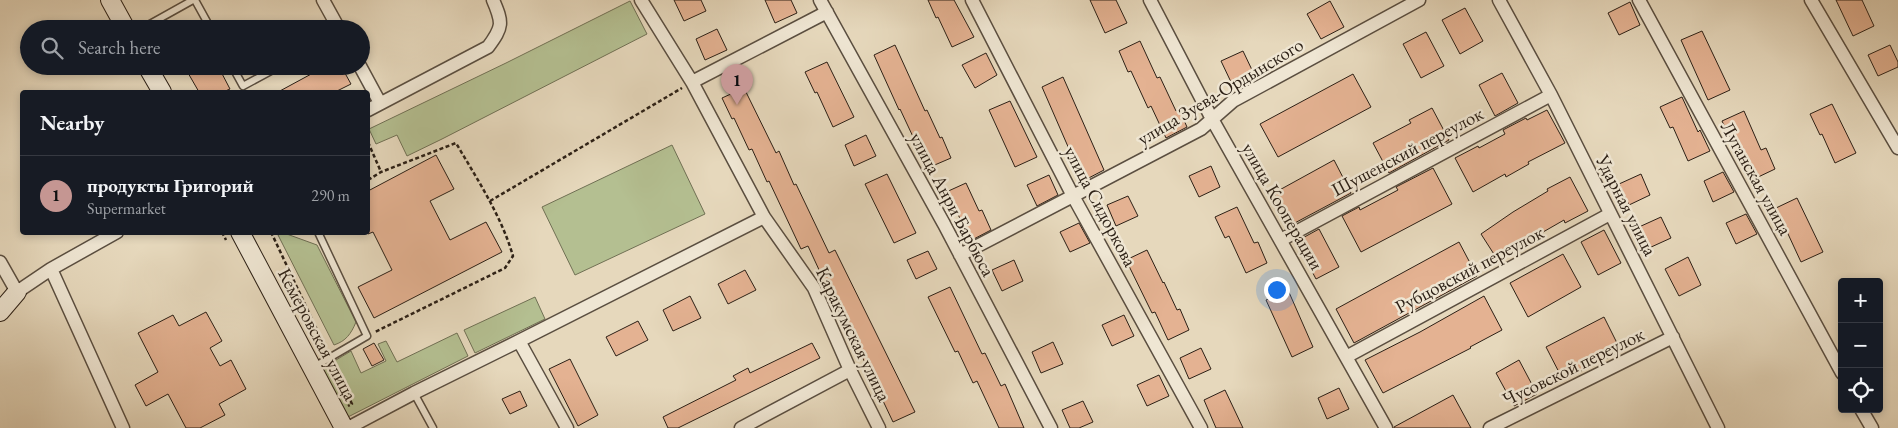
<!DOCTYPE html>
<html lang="en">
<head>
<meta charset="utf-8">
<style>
  :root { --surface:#171b24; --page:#242831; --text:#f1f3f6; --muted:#9ea1a6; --line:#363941; --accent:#c59692 }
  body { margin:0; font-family:"EB Garamond",serif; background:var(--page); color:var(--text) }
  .controls { position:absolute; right:15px; bottom:15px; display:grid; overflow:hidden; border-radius:5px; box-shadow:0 2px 8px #0003 }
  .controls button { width:45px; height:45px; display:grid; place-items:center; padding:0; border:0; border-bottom:1px solid var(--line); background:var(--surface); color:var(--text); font:25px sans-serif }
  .you { position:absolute; left:1276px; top:289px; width:18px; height:18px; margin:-12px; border:4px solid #fff; border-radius:50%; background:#1a73e8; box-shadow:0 0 0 8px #1a73e833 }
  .badge { display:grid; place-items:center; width:32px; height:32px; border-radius:50%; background:var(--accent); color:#111; font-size:16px; font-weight:700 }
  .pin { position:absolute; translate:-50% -41px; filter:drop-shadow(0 1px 2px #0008) }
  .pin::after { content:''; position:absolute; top:26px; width:18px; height:15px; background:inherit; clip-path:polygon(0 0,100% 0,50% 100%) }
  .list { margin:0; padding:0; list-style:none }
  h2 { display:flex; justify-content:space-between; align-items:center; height:65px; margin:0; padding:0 20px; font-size:21px }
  h2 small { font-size:16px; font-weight:400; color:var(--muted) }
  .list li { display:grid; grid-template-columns:32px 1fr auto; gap:15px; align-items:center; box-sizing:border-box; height:80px; padding:0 20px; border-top:1px solid var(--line) }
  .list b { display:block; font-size:19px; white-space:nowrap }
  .list p { margin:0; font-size:16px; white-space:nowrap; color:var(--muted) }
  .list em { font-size:16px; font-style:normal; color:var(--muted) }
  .icon { flex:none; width:28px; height:28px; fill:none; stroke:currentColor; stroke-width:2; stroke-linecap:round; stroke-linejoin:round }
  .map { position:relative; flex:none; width:1898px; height:428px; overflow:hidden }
  .search { position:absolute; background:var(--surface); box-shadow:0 2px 8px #0003; left:20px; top:20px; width:350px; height:55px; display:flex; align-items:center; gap:12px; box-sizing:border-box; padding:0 18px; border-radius:28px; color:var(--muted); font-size:19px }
  .panel { position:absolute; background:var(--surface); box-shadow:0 2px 8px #0003; left:20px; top:90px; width:350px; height:145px; border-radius:5px }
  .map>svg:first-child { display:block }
  .green { fill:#b4bf91; stroke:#707054 }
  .building { fill:#e4b292; stroke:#2c2016 }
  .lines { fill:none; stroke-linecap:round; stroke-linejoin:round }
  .lane-casing { stroke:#5a4e40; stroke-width:9 }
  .street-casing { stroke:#5a4e40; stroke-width:15 }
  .secondary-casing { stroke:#2c2016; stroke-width:20 }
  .path { stroke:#2c2016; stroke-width:2.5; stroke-dasharray:4 2.5; stroke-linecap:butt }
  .lane { stroke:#efe6d3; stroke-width:6 }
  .street { stroke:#efe6d3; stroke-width:12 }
  .secondary { stroke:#efe6d3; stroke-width:18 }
  .labels { text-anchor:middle; stroke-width:5; stroke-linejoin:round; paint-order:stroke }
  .street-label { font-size:19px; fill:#2c2016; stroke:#efe6d3 }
</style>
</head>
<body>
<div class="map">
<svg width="1898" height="428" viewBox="0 0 1898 428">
  <rect width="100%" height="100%" fill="#e6d8bc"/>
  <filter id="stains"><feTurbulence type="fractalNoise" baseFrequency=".004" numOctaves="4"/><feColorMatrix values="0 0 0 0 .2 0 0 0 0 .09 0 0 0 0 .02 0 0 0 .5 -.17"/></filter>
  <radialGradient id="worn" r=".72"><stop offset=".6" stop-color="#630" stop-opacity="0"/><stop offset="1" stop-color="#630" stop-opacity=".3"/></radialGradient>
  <!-- green -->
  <path class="green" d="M630 1 647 34 442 139 407 156 397 135 376 144 369 129 506 63Z
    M672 145 705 214 575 275 542 207Z
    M284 233 317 245 356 322C351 334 346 341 334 345L278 235Z
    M535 297 545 319 475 353 464 330Z
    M457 333 468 356 344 419 321 369 351 351 361 373 386 361 378 344 386 341 397 362Z"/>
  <!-- building -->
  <path class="building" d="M674 0H701L706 11 684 21Z
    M765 0H791L797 13 775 23Z
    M928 0H954L974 37 952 47 938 17 936 18Z
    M1090 0H1116L1127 23 1105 33Z
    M1836 0H1862L1874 26 1853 36Z
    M1330 1 1344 27 1321 39 1307 14Z
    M1630 2 1640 25 1619 35 1608 13Z
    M1465 8 1483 41 1460 54 1442 20Z
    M717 29 727 50 705 60 696 39Z
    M1702 31 1730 90 1708 100 1681 40Z
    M1426 32 1444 66 1421 78 1403 44Z
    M1140 41 1157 78 1160 77 1176 111 1179 109 1187 127 1166 138 1151 106 1148 108 1131 71 1128 72 1119 51Z
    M895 45 925 111 927 110 940 138 942 137 951 158 930 167 917 140 915 141 900 109 899 110 874 55Z
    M1890 45 1898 62V67L1878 76 1868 55Z
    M1243 51 1253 72 1231 82 1221 61Z
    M986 53 997 75 975 88 962 65Z
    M827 62 854 117 833 127 817 92 815 93 805 72Z
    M184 66H218L230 89 223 92H199Z
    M326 66H341L351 84 335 92H278Z
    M1502 73 1518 103 1495 116 1479 85Z
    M1353 74 1371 107 1278 157 1260 124Z
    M1063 77 1104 170 1083 181 1042 87Z
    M744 88 776 153 779 151 794 185 796 184 829 253 835 250 915 412 893 422 842 314 840 315 808 246 801 249 769 181 767 182 752 149 749 150 734 118 732 119 722 98Z
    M1682 97 1698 132 1700 130 1710 151 1688 161 1673 127 1670 128 1660 107Z
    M1010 101 1037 157 1015 167 989 110Z
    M1832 104 1856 153 1835 163 1822 134 1820 135 1810 114Z
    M1432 108 1449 140 1389 173 1373 143 1411 123 1409 120Z
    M1547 110 1565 143 1528 162 1529 164 1506 177 1505 174 1473 192 1455 158 1478 146 1479 148 1505 134 1503 130 1526 118 1527 120Z
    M1744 111 1761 150 1766 148 1775 169 1754 179 1736 140 1732 142 1722 121Z
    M866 135 876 156 854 166 845 145Z
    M436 155 454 189 430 201 450 240 486 222 502 252 374 318 358 287 392 270 373 232 368 234V191Z
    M1334 160 1351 193 1291 225 1274 193Z
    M1211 166 1220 187 1199 197 1189 176Z
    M1433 168 1452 204 1361 252 1342 216 1359 207 1360 210 1398 190 1396 187Z
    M1723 172 1734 192 1713 202 1704 181Z
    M887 174 916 233 894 243 865 184Z
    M1641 174 1650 195 1629 205 1619 184Z
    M1049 175 1058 195 1037 206 1027 185Z
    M1570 177 1588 211 1565 223 1564 220 1517 247 1519 249 1499 262 1481 234 1513 212 1548 191 1547 189Z
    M966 183 979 211 982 210 991 230 970 241 957 212 954 214 944 193Z
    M1128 196 1138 216 1116 226 1107 205Z
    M1797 198 1823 252 1801 262 1776 208Z
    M1237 207 1254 243 1258 242 1267 263 1246 273 1229 236 1225 238 1215 217Z
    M1746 214 1757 234 1736 244 1726 223Z
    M1661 217 1671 238 1649 248 1639 227Z
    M1079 223 1090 243 1070 252 1060 232Z
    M1319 229 1339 267 1316 279 1298 245 1301 244 1299 240Z
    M1604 230 1621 263 1598 275 1581 242Z
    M1459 242 1477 276 1354 343 1336 309Z
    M1147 250 1163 283 1164 282 1177 310 1180 309 1189 330 1168 340 1155 312 1152 313 1126 260Z
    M928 251 937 269 916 279 907 260Z
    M1563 254 1581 287 1528 317 1510 283Z
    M1688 257 1701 285 1679 296 1665 269Z
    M1014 260 1023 281 1002 291 992 270Z
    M745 270 756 290 728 304 718 284Z
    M950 287 982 354 985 353 1001 386 1005 384 1024 428H999L977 381 973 383 958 351 955 352 928 297Z
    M1288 290 1313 347 1292 357 1266 300Z
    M690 296 701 318 673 331 663 310Z
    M1484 296 1502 330 1470 347 1471 348 1383 393 1365 360 1420 332Z
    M206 312 222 341 210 348 220 366 231 360 246 389 219 404 225 415 200 428H186L168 394 146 406 135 385 158 372 138 333 173 315 179 326Z
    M1124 315 1134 336 1112 346 1102 325Z
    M1604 317 1621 351 1563 380 1546 347Z
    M638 321 648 340 616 356 606 337Z
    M1053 342 1063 364 1041 373 1032 352Z
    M374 343 384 360 372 366 363 349Z
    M812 343 820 358 678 428H668L663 417 736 380 733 376 748 368 750 373Z
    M1201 348 1211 369 1189 379 1180 358Z
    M570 359 598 415 578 426 549 369Z
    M1519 360 1537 394 1514 406 1496 373Z
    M1159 375 1169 396 1147 406 1137 385Z
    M1339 388 1349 409 1327 419 1318 398Z
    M1225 390 1243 428H1216L1204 400Z
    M520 391 527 406 510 414 502 399Z
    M1453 395 1471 428H1394V427Z
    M1083 401 1093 422 1079 428H1070L1062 410Z"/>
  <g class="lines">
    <defs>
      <path id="lane" d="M195 0 211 29
        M141 29 193 0
        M232 66 243 86 280 66
        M312 368 367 336 318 232
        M414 393 433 428"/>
      <path id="street" d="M323 0 339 29
        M641 0 692 82 764 217 814 288 850 370 879 428
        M820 0 944 224 1051 428
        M972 0 1073 196 1201 428
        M1150 0 1212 119 1386 428
        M1499 0 1551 95 1718 428
        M1639 0 1842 373
        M1811 0 1898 148
        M360 66 380 103
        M692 82 827 12
        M368 110 488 47C503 27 503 23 493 0
        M1281 240 1551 95
        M960 255 1201 129 1233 101 1419 0
        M0 262 17 292
        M51 269 123 428
        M11 296 51 269 117 232
        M519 341 567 428
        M1346 357 1610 214
        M1861 409 1872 428
        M348 428 414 393 519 341 764 217
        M741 428 850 370
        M1490 428 1673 337"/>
      <path id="secondary" d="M110 0 126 29
        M147 66 162 92
        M240 232 344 428
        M0 312 17 292"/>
    </defs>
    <!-- lane casing -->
    <use href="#lane" class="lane-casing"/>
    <!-- street casing -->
    <use href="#street" class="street-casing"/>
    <!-- secondary casing -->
    <use href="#secondary" class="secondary-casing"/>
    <!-- path -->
    <path class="path" d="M368 142 381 172
      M368 180 381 172 456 143C477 179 501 215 513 256L505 268 375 332
      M490 201 682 88
      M222 232 226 240
      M271 232 326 349
      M334 365 352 404 348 406"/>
    <!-- lane -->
    <use href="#lane" class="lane"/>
    <!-- street -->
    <use href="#street" class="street"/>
    <!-- secondary -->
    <use href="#secondary" class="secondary"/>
  </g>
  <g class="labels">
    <!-- street labels -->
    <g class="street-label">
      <text transform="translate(1220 91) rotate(-31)" y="7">улица Зуева-Ордынского</text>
      <text transform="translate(1407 151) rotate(-28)" y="7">Шушенский переулок</text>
      <text transform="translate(1757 178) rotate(61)" y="7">Луганская улица</text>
      <text transform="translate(953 204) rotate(62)" y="7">улица Анри Барбюса</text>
      <text transform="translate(1627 205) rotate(63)" y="7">Ударная улица</text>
      <text transform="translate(1101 206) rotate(62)" y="7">улица Сидоркова</text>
      <text transform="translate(1283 206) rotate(60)" y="7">улица Кооперации</text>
      <text transform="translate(1469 269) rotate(-28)" y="7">Рубцовский переулок</text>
      <text transform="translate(318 334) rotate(62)" y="7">Кемеровская улица</text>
      <text transform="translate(854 334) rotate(64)" y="7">Каракумская улица</text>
      <text transform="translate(1573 366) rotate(-26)" y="7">Чусовской переулок</text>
    </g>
  </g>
  <rect width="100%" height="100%" filter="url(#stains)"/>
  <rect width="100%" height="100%" fill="url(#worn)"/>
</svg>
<div class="controls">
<button>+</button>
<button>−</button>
<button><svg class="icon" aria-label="locate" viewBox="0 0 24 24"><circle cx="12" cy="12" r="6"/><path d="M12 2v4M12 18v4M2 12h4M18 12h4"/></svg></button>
</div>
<div class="you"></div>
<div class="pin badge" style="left:737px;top:105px">1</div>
<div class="search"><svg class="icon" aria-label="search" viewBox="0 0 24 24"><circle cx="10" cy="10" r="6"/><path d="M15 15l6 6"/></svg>Search here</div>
<section class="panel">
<h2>Nearby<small></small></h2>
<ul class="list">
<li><span class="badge">1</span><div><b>продукты Григорий</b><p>Supermarket</p></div><em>290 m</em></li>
</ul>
</section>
</div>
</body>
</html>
